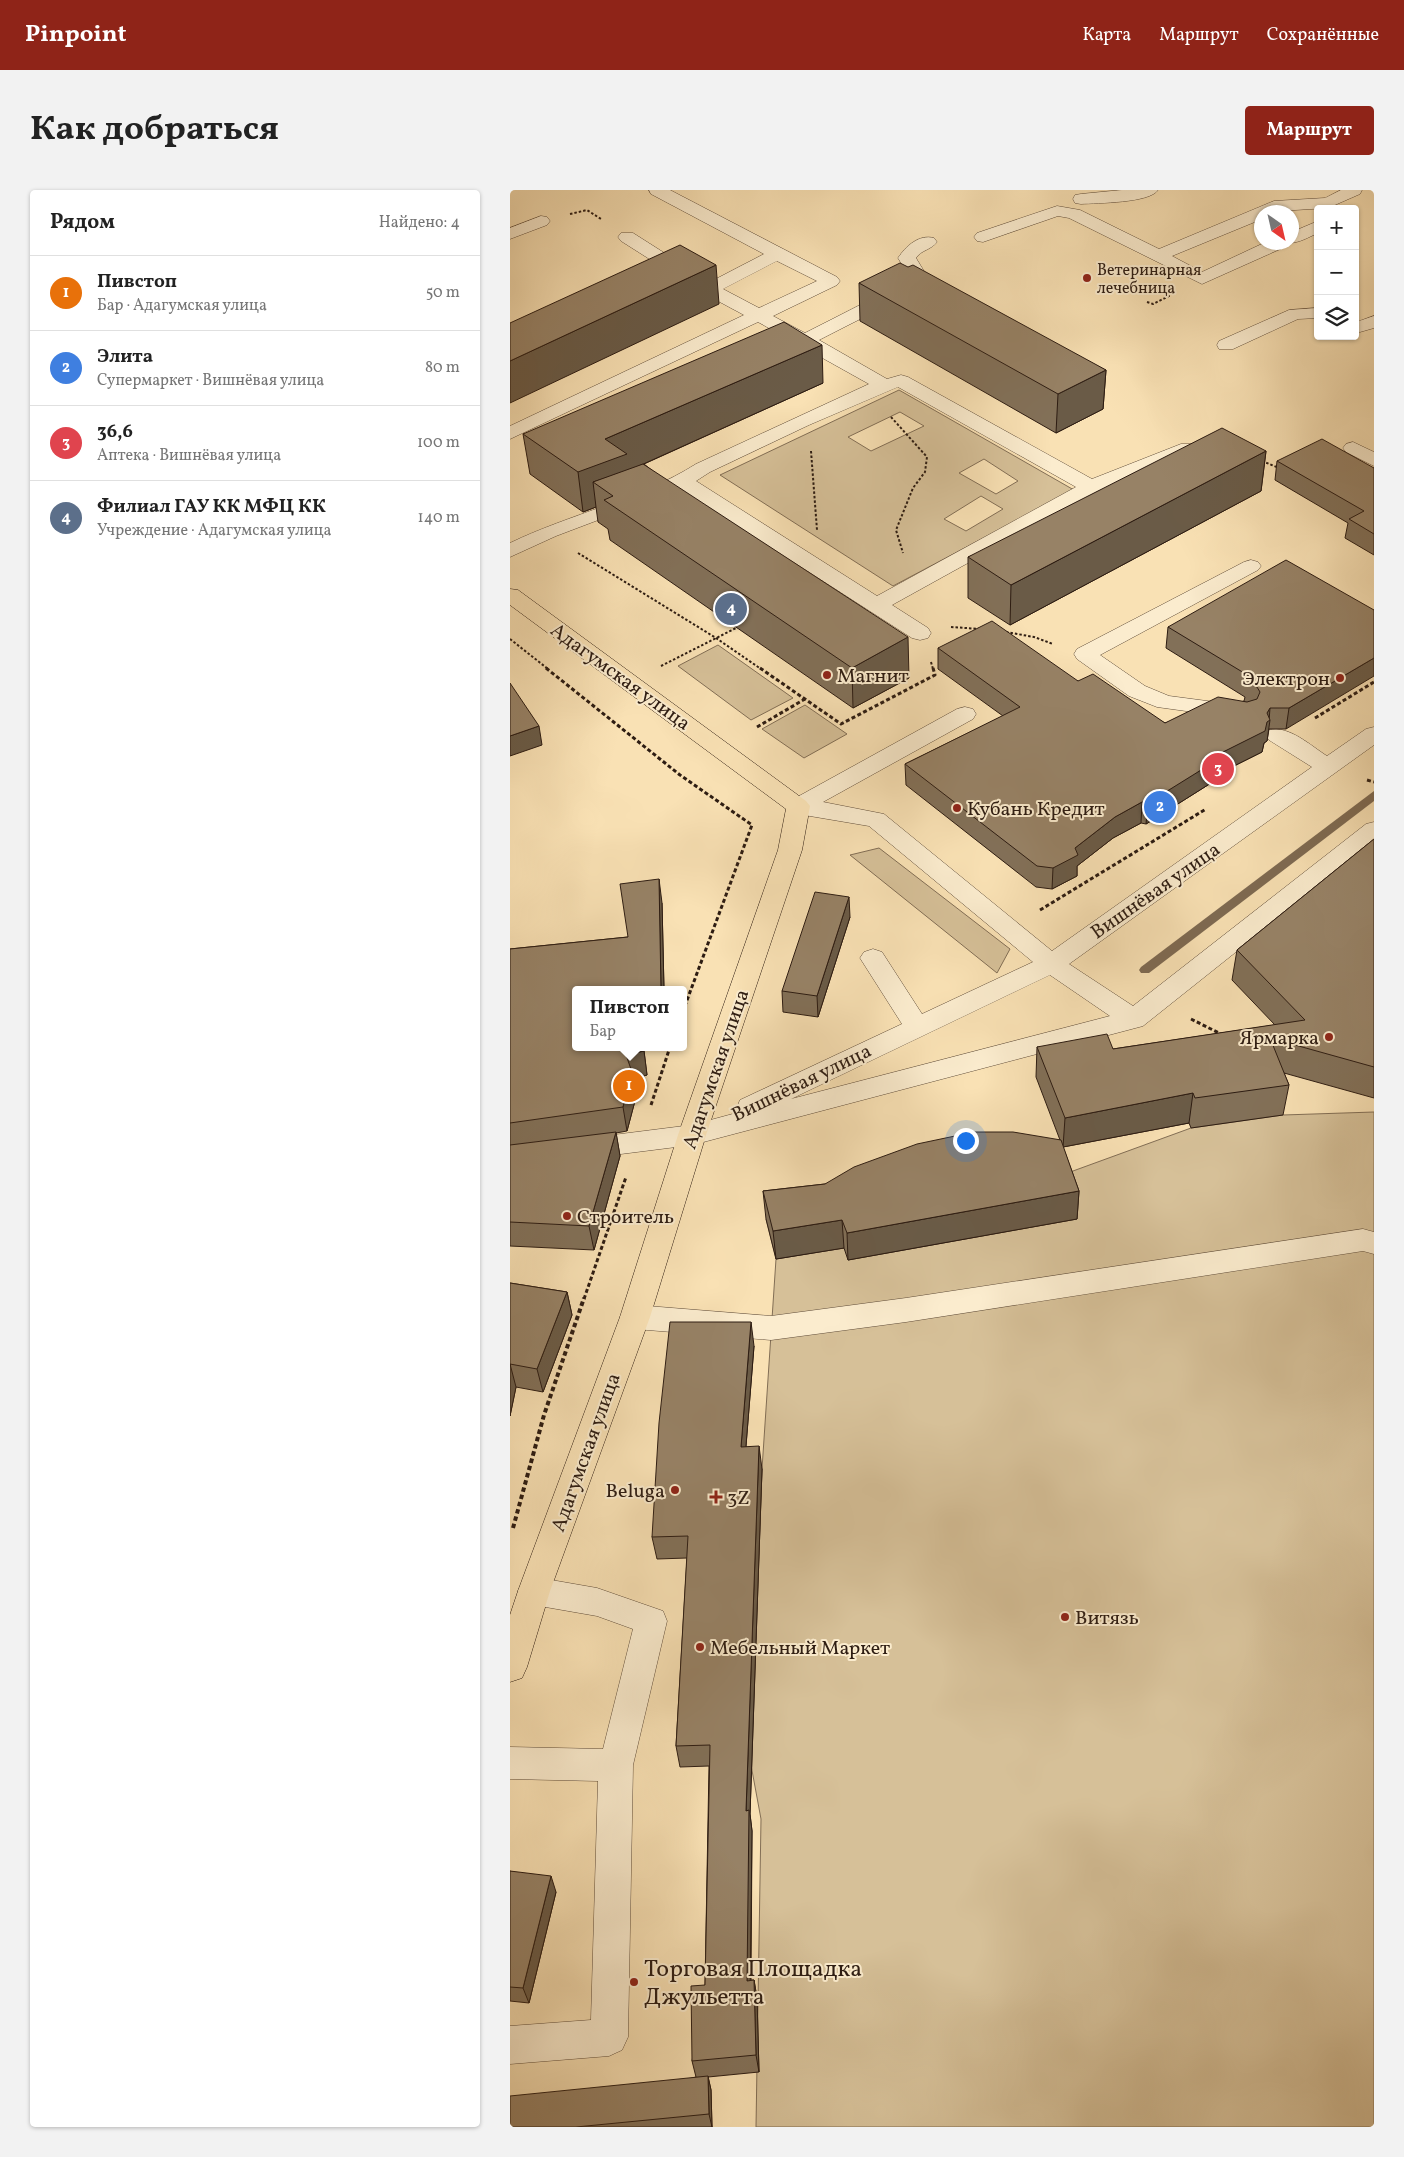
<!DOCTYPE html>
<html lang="ru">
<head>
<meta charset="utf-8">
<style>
  :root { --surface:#fff; --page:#f2f2f2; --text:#222; --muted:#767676; --line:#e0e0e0; --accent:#8f2418 }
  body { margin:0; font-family:Vollkorn,serif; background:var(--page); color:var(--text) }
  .controls { position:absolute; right:15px; top:15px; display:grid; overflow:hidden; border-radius:5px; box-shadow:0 1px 4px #0004 }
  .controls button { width:45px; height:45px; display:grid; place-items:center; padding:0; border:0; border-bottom:1px solid var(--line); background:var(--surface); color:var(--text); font:25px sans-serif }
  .compass { position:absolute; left:744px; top:15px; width:45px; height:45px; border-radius:50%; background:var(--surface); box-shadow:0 1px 4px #0004; rotate:146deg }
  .you { position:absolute; left:455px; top:950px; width:18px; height:18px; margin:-12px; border:4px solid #fff; border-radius:50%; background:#1a73e8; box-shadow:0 0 0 8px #1a73e833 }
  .badge { display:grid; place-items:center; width:32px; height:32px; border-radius:50%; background:var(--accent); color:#fff; font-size:16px; font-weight:700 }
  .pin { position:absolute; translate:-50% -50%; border:2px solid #fff; box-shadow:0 1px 5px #0006 }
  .popup { position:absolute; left:62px; top:796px; width:115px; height:65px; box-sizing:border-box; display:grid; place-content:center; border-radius:5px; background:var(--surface); filter:drop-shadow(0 1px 4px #0005); font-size:16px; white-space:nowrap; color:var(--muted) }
  .popup b { font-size:19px; color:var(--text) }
  .popup::after { content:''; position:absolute; left:50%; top:100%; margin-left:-10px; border:10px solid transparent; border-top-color:var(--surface) }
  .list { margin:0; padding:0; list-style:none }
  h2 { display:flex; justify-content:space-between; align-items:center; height:65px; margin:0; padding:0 20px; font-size:21px }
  h2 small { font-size:16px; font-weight:400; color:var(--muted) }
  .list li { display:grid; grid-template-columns:32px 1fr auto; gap:15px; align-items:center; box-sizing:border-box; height:75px; padding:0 20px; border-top:1px solid var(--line) }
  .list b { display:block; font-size:19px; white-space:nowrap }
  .list p { margin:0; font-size:16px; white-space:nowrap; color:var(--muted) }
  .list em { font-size:16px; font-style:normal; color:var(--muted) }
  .icon { flex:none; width:28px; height:28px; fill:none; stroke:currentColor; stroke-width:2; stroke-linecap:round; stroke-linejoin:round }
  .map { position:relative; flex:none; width:864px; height:1937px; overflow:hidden; border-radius:5px }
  header { display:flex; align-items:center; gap:30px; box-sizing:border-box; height:70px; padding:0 25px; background:var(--accent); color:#fff }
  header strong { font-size:24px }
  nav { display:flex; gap:28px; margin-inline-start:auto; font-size:18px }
  .intro { display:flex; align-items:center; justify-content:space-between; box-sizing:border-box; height:120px; padding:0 30px }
  h1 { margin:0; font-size:35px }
  .button { padding:12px 22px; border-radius:5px; background:var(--accent); color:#fff; font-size:18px; font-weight:700 }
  main { display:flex; gap:30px; padding:0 30px }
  aside { flex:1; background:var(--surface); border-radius:5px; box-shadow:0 1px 4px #0004 }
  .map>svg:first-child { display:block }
  .green { fill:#d6c098; stroke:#826e55; fill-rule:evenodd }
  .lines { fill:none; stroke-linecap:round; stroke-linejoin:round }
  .stream { fill:#7e6a52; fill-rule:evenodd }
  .minor-casing { stroke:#604d3a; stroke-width:1 }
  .major-casing { stroke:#2d1c12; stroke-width:1 }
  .path-far2 { stroke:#2d1c12; stroke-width:2; stroke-dasharray:2.5 2; stroke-linecap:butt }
  .path-far1 { stroke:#2d1c12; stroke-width:3; stroke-dasharray:4 2.5; stroke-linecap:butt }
  .path { stroke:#2d1c12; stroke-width:4; stroke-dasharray:4.5 3; stroke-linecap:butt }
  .minor { fill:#fbecce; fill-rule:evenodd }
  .major { fill:#f9e1b4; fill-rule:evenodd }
  .wall { fill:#827058; stroke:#2d1c12 }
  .shaded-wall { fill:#6a5b47; stroke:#2d1c12 }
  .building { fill:#978266; stroke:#2d1c12 }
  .poi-dot { fill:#8f2418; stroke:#fbecce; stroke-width:2 }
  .labels { text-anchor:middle; stroke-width:4; stroke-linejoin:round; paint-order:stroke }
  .far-poi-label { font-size:16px; fill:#2d1c12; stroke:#fbecce; text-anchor:start }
  .poi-label { font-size:20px; fill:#2d1c12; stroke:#fbecce; text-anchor:start }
  .street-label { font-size:20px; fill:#2d1c12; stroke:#fbecce }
  .near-poi-label { font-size:24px; fill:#2d1c12; stroke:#fbecce; text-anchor:start }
</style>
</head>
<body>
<header>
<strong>Pinpoint</strong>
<nav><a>Карта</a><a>Маршрут</a><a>Сохранённые</a></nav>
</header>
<div class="intro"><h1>Как добраться</h1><a class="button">Маршрут</a></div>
<main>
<aside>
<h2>Рядом<small>Найдено: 4</small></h2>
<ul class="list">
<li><span class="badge" style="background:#e8710a">1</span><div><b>Пивстоп</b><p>Бар · Адагумская улица</p></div><em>50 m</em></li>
<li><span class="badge" style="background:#3f7fe0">2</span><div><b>Элита</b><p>Супермаркет · Вишнёвая улица</p></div><em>80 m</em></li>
<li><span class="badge" style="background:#e0444e">3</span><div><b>36,6</b><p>Аптека · Вишнёвая улица</p></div><em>100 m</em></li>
<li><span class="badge" style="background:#5c6f8a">4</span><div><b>Филиал ГАУ КК МФЦ КК</b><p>Учреждение · Адагумская улица</p></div><em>140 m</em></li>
</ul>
</aside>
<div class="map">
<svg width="864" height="1937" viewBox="0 0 864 1937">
  <rect width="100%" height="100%" fill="#f9e1b4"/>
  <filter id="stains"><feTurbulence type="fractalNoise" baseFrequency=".004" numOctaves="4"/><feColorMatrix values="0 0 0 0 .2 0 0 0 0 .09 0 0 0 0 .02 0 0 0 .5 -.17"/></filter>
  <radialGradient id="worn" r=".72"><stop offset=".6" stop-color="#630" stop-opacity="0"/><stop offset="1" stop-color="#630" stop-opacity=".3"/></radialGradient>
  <!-- green -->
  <path class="green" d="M389 200 564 300 383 396 210 285ZM390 222 414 236 361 261 338 247ZM474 269 508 291 486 304 449 283ZM471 306 493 319 456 341 434 329Z
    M208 455 283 508 241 530 168 476Z
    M295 515 337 544 294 568 252 539Z
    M369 658 500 759 487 783 340 665Z
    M864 922V1937H246L251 1629 241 1575 252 1279 266 1069 256 1029 552 985 681 938 773 925Z"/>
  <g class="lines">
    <!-- stream -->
    <path class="stream" d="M864 601V611L639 783H631L629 780 631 777Z"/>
    <defs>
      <path id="minor" d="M139 0H160L327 87 330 91 327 95 263 126 295 143 401 89 388 68C396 56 409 44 424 48L427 52C421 60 411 60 406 68L420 91 417 95 309 150 377 189 391 185 398 187 582 289 671 254H685L688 258 685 262 588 301 382 415 418 438 421 443 418 448 410 450 402 448 170 299 46 346 0 367V353C60 324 131 309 186 274L359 194 248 132 0 249V236L234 125 193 103 111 51 108 47 111 43H123L200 92 254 64 141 4ZM267 71 307 91 249 118 213 99ZM388 197 566 297 367 406 186 291 200 282 299 235Z
        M612 0H648C640 13 587 13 571 14L565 13 563 9 565 5 571 4Z
        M831 0H852L850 4 818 18 752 22V29L662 66 692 82 756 52H782V42L808 31V43C799 47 789 53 779 53L777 56 692 94 559 28 548 26 473 52 467 51 464 47 467 43 547 16 570 20 649 59 764 11 815 8Z
        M31 26 37 27 40 31 37 35 0 49V38Z
        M808 118V128L788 129 723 159H709L707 155 709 151 779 120Z
        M864 126V138L850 142 845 141V130L849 131Z
        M843 252 864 262V276L836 262 833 258 836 254Z
        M741 370 748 372 751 376 748 380 590 465 635 496 659 506 735 516 738 521 735 526 727 528 647 517 619 506 567 469 564 464 567 459 734 372Z
        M455 517 463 519 466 524 463 529 313 612 374 624 542 761 802 577 759 550 756 545 759 540C779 535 801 556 817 566L856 539 864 537V555L559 774 623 816 856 634 864 632V652L633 836 182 955 0 978V958L182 935 230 922 227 917 230 910 392 834 350 768 354 762 363 759 372 762 412 824 523 772 359 636 288 624 280 621 276 616 280 611 447 519ZM540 785 600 826 281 909Z
        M853 1039 864 1042V1064L853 1061 396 1132 261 1150 125 1139 115 1135 110 1127 115 1119 125 1115 261 1126 396 1108Z
        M24 1387 87 1398 153 1421 157 1431 123 1575 118 1847 112 1860 99 1866 0 1874V1836L81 1830 88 1591 0 1589V1557L93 1559 123 1439 87 1426 24 1415 13 1411 8 1401 13 1391Z"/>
      <path id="major" d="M0 399 8 400 296 611 300 616 292 660 196 945 140 1127 40 1401 17 1477 12 1488 0 1492V1425L8 1401 110 1127 168 945 268 660 276 619 0 415Z"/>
    </defs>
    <!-- minor casing -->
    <use href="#minor" class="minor-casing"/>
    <!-- major casing -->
    <use href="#major" class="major-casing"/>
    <!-- path-far2 -->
    <path class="path-far2" d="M60 24 77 20 91 29
      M637 112 643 114 661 105
      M381 227 417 267 415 282 403 298 386 340 393 363
      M301 261 307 340
      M752 271 769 278
      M68 363 206 448 251 479
      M441 437 470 439
      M496 442 524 447 543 454
      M0 449 38 479
      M421 472 423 479
      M151 476 226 438"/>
    <!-- path-far1 -->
    <path class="path-far1" d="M36 478 170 585 242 635 173 821
      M250 478 331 534 425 485 423 478
      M805 528 864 492
      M247 537 295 509
      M857 590 864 592
      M530 720 696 619
      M681 829 711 844
      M141 915 160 857
      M74 1109 116 987"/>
    <!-- path -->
    <path class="path" d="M3 1338 34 1225 74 1108"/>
    <!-- minor -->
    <use href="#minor" class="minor"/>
    <!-- major -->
    <use href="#major" class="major"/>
  </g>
  <!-- wall -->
  <path class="wall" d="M349 93 596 180 593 219 546 243 350 131Z
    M313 193 134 274 399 488 343 518 100 350 98 339 88 332 86 317 73 322 20 284 13 244Z
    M756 261 751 301 500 435 458 408V367Z
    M767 271 864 278V365L835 348 838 333 765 290Z
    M864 420 776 539H759L757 551 754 553 752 562 710 583 709 588 636 634 631 633 603 648 567 676V686L542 699 526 697 396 595 395 574 493 526 428 479V458L568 491 655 533 734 511 735 507 656 458 658 437Z
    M864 649V908L774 883 779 895 773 925 681 938 679 933 553 957 569 1001 567 1029 338 1070 334 1058 266 1069 256 1029 253 1001 315 994 550 950 526 887 527 857 603 859 765 835 722 790 727 760Z
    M152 713 154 800H65L134 861 137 885 123 889 126 907 117 941 106 943 110 966 84 1060 0 1056V759L118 747Z
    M340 727 308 827 273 822 272 801Z
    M0 1093 57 1102 62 1125 33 1202 6 1197 0 1226Z
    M244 1156 236 1256 252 1279 240 1624 242 1641 241 1790H244L247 1808 249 1882 198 1887 201 1900 202 1937H0L186 1887 182 1871 195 1795 199 1576 170 1577 166 1556 177 1368 147 1369 142 1347Z
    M0 1681 46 1702 19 1813 0 1811Z"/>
  <!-- shaded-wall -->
  <path class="shaded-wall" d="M206 75 209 114 0 213V171Z
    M312 155 313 193 120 280 83 292 86 317 73 322 68 282 95 249Z
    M596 180 593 219 546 243 548 204Z
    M756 261 751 301 500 435 501 395Z
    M398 447 399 488 343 518 342 478Z
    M864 468V486L776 539 779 518Z
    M760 518 759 531 760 530 757 551 754 553 752 562 710 583 709 588 636 634 638 613 713 562 757 523Z
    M29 536 32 555 0 566V546Z
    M632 612 631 633 603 648 567 676V686L542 699 543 678 565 658 605 627Z
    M149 689 152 713 154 800H151Z
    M339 707 340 727 308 827 307 806Z
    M134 861 137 885 123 889 126 907 117 941 113 917 116 865Z
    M683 903 679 933 553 957 555 928Z
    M106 942 110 966 84 1060 79 1036Z
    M569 1001 567 1029 338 1070 337 1043Z
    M332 1030 334 1058 266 1069 263 1041Z
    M57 1102 62 1125 33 1202 27 1179Z
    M241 1132 244 1156 234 1280 231 1257Z
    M0 1174 6 1197 0 1226Z
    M249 1256 252 1279 240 1624 242 1641 240 1809 237 1791 236 1621Z
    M41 1686 46 1702 19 1813 13 1798Z
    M244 1790 247 1808 249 1882 246 1865Z
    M198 1886 201 1900 202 1937 199 1924Z"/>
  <!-- building -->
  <path class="building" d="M170 55 206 75 0 171V133Z
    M390 73 398 77 403 75 596 180 548 204 349 93Z
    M274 132 312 155 95 249 117 264 68 282 13 244Z
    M712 238 756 261 501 395 458 367Z
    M812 249 864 278V344L839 329 854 321 767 271Z
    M133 274 398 447 342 478 94 310 103 306 83 292Z
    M776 370 864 420V468L779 518H760L757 523 760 530 757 532 755 541 713 562 712 567 638 613 632 612 605 627 565 658 568 665 543 678 527 676 395 574 510 517 428 458 482 431 568 491 583 484 655 533 708 507 737 512 747 509 750 502 747 497 737 493 744 489 658 437Z
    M0 493 29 536 0 546Z
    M864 649V877L760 848 779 895 685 908 683 903 555 928 527 857 597 844 603 859 795 830 727 760Z
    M149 689 151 800H65V857H132L134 861 116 865 122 882 113 917 0 933V759L118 747 110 694Z
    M305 702 339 707 307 806 272 801Z
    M106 942 79 1036 0 1032V955Z
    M464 942H503L551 950 569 1001 337 1043 332 1030 263 1041 253 1001 315 994 344 977 407 954Z
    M0 1093 57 1102 27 1179 0 1174V1176Z
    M160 1132H241L231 1257 249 1256 236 1621 239 1620 237 1791 244 1790 246 1865 182 1871 181 1796 195 1795 200 1555 166 1556 178 1346 142 1347 149 1233Z
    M0 1681 41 1686 13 1798 0 1797Z
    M198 1886 199 1924 66 1937H0V1906Z"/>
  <!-- markers -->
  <g class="poi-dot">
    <circle cx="577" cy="88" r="5"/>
    <circle cx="317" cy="485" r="5"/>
    <circle cx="830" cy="488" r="5"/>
    <circle cx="447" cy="618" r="5"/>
    <circle cx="819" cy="847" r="5"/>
    <circle cx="57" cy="1026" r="5"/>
    <circle cx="165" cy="1300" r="5"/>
    <path d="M203.5 1299.5h5v5h5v5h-5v5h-5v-5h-5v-5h5z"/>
    <circle cx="555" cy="1427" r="5"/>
    <circle cx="190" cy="1457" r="5"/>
    <circle cx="124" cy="1792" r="5"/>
  </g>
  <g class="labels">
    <!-- far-poi labels -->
    <g class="far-poi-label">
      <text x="587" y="85">Ветеринарная<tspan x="587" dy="18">лечебница</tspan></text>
    </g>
    <!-- poi labels -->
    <g class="poi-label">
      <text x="327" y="492">Магнит</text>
      <text x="820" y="495" text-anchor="end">Электрон</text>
      <text x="457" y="625">Кубань Кредит</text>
      <text x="809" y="854" text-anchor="end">Ярмарка</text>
      <text x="67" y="1033">Строитель</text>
      <text x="155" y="1307" text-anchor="end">Beluga</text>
      <text x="217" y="1314">3Z</text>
      <text x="565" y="1434">Витязь</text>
      <text x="200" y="1464">Мебельный Маркет</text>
    </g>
    <!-- street labels -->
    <g class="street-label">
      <text transform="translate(111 486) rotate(36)" y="7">Адагумская улица</text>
      <text transform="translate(645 700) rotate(-35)" y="7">Вишнёвая улица</text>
      <text transform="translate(205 879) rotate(-71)" y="7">Адагумская улица</text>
      <text transform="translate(291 892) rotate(-26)" y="7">Вишнёвая улица</text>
      <text transform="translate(75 1262) rotate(-70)" y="7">Адагумская улица</text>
    </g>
    <!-- near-poi labels -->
    <g class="near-poi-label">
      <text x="134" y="1786">Торговая Площадка<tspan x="134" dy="28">Джульетта</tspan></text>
    </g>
  </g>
  <rect width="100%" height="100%" filter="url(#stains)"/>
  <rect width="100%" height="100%" fill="url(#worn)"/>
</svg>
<div class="controls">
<button>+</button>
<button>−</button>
<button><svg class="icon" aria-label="layers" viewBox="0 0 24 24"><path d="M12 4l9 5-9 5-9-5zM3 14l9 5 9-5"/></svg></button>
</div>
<svg class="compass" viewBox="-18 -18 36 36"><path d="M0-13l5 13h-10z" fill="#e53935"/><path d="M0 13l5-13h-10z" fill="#767676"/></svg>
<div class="you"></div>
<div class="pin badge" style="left:119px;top:896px;background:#e8710a">1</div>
<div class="popup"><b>Пивстоп</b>Бар</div>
<div class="pin badge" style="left:650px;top:617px;background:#3f7fe0">2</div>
<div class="pin badge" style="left:708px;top:579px;background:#e0444e">3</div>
<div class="pin badge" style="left:221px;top:419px;background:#5c6f8a">4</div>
</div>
</main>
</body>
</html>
